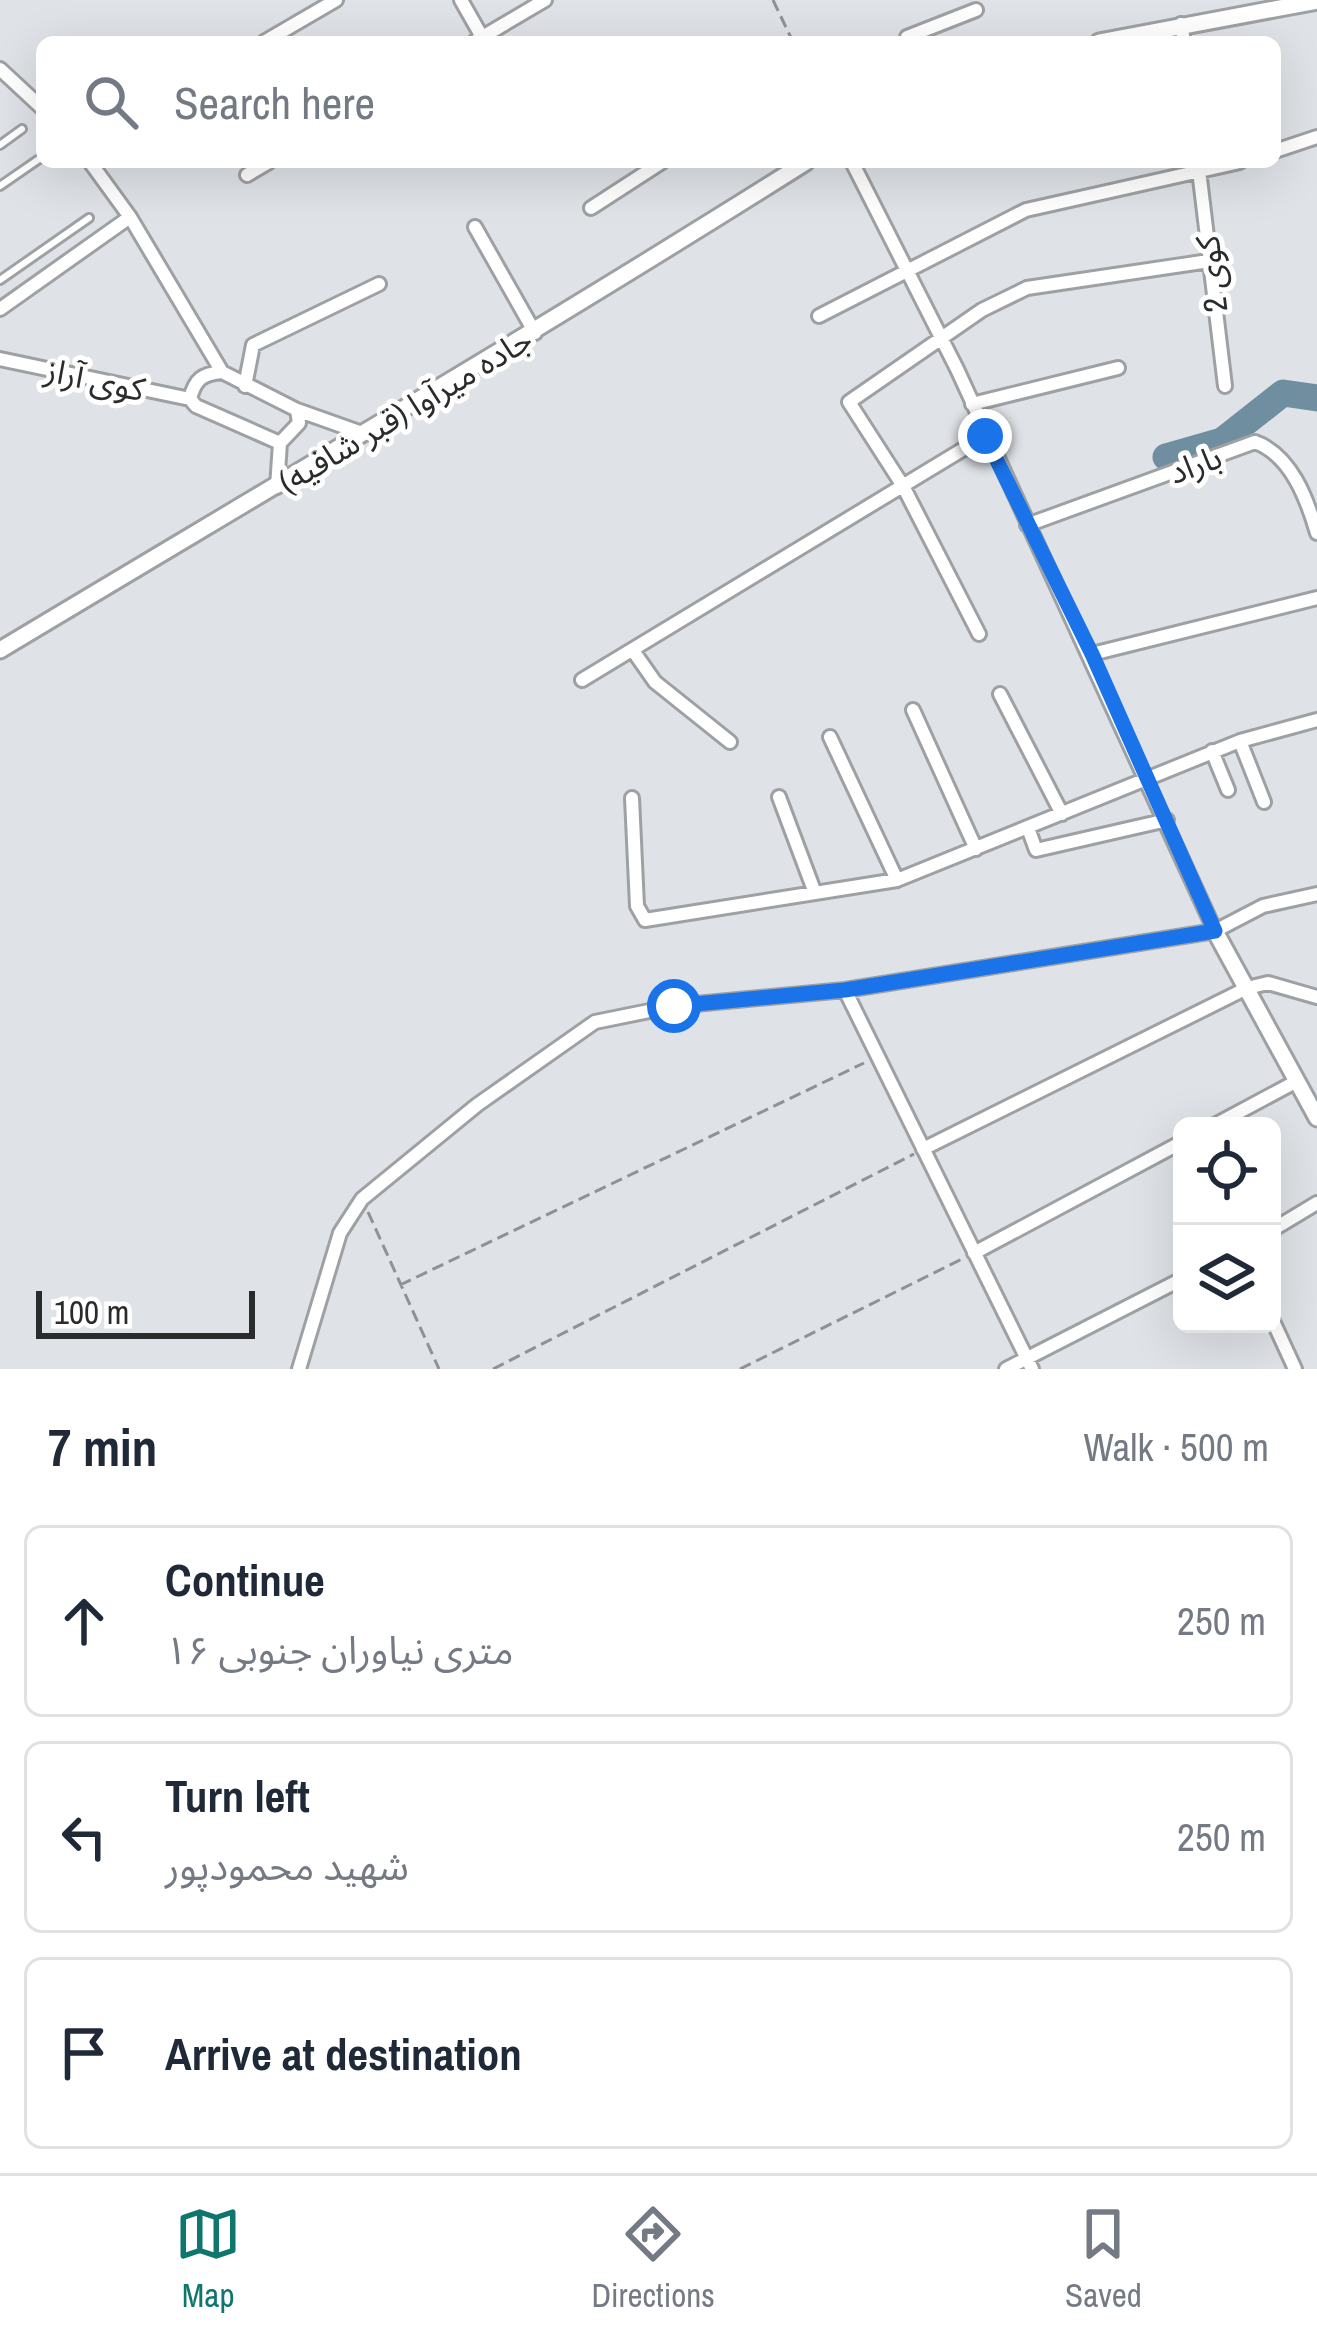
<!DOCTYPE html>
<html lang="en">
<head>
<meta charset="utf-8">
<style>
  :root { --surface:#fff; --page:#f6f6f7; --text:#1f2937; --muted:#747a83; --line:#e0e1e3; --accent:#0f766e }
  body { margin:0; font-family:"Archivo Narrow","Noto Sans Arabic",sans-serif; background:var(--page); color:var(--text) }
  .controls { position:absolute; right:36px; bottom:36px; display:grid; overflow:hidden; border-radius:18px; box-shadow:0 12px 48px #0002 }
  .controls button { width:108px; height:108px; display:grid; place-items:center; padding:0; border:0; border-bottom:3px solid var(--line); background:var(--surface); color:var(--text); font:60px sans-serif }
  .scale { position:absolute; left:36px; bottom:30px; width:219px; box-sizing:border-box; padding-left:12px; border:6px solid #2a2b2c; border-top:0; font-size:33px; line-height:42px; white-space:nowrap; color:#2a2b2c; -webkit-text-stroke:9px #fff; paint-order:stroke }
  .stop { position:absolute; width:36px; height:36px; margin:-27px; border:9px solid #1a73e8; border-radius:50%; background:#fff }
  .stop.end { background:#1a73e8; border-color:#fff; box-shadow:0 3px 12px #0008 }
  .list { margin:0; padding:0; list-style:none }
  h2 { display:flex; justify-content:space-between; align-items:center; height:156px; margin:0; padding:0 48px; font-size:51px }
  h2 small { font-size:39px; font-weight:400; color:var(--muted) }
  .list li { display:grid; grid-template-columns:78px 1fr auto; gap:36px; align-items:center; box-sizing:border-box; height:192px; margin:0 24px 24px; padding:0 24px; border:3px solid var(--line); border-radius:18px }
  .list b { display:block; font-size:45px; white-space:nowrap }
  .list p { margin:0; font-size:39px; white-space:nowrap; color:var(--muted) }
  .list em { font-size:39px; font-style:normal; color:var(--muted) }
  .icon { flex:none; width:66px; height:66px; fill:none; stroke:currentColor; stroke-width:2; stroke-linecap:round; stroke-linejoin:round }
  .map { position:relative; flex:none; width:1317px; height:1369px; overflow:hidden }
  .search { position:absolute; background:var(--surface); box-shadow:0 12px 48px #0002; left:36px; right:36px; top:36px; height:132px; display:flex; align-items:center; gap:30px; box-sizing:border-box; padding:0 42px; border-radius:18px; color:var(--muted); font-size:45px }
  .sheet { height:804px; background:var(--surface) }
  nav { display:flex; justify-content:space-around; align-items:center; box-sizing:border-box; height:168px; border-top:3px solid var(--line); background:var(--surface); font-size:33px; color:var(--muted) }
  nav a { display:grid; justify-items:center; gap:6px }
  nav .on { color:var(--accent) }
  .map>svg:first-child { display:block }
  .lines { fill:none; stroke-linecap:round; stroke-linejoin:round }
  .river { stroke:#6f8fa0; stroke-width:27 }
  .service-casing { stroke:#9ea1a4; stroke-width:12 }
  .minor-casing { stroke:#9ea1a4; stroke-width:18 }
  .tertiary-casing { stroke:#9ea1a4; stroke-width:21 }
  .path { stroke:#8f9194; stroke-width:3; stroke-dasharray:12 6; stroke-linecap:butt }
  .service { stroke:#fff; stroke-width:6 }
  .minor { stroke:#fff; stroke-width:12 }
  .tertiary { stroke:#fff; stroke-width:15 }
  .route { stroke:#1a73e8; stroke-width:15 }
  .labels { text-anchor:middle; stroke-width:10; stroke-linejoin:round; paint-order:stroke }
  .street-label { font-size:33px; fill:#2a2b2c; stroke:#fff }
</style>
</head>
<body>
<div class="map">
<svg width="1317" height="1369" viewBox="0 0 1317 1369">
  <rect width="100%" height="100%" fill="#dfe2e6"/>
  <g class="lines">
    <!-- river -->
    <path class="river" d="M1166 457 1222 441 1283 393 1317 398"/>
    <defs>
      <path id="service" d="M0 145 22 129
        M0 186 42 157
        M0 280 89 218"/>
      <path id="minor" d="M461 0 482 37
        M1181 24 1184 42
        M907 37 976 10
        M264 42 336 0
        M474 42 545 0
        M0 69 42 108
        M1275 151 1317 137
        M90 162 130 217 222 372
        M852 162 957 369 1215 931
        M1198 162 1225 386
        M247 175 269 162
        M591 208 662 162
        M475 227 535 333
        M0 309 130 217
        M819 316 1026 210 1240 162
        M0 359 190 399
        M222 372 297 410 299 423 280 443 196 406 190 399C195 379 202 374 222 372Z
        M245 386 253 345 379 284
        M972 404 1118 368
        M297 410 359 432
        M277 487 280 443
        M1027 525 1255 442C1291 455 1307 499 1317 533
        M979 634 903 486 849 402 982 310 1027 288 1209 261
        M634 652 655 682 730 742
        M1092 654 1317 598
        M582 680 985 436
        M1000 694 1062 814
        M913 710 976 849
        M830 737 897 880
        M1240 741 1264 802
        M1212 751 1228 790
        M779 797 815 893
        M632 798 637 906 645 920 897 880 1240 741 1317 720
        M1028 828 1036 850 1167 820
        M845 990 1032 1369
        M1213 1126 1297 1081
        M923 1149 1247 988 1268 983 1317 997
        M1272 1230 1317 1203
        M974 1253 1182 1142
        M1272 1319 1295 1369
        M299 1369 340 1233 362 1199 477 1105 595 1022 674 1006 845 990 1215 931 1263 906 1317 894
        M1006 1369 1182 1279"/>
      <path id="tertiary" d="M1099 42 1317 1
        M0 650C270 488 540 330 806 162
        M1215 931 1317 1118"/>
    </defs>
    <!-- service casing -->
    <use href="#service" class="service-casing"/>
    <!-- minor casing -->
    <use href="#minor" class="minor-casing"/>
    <!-- tertiary casing -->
    <use href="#tertiary" class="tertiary-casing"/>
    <!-- path -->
    <path class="path" d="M773 0 793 42
      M368 1212 439 1369
      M400 1285 864 1063
      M493 1369 914 1154
      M740 1369 964 1258"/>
    <!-- service -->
    <use href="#service" class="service"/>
    <!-- minor -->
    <use href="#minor" class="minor"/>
    <!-- tertiary -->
    <use href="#tertiary" class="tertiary"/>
  </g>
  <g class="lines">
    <!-- route -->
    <path class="route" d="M674 1006 845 990 1215 931 1092 654 985 436"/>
  </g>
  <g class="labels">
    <!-- street labels -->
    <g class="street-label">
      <text transform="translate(1211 274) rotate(-97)" y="12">کوی 2</text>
      <text transform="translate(95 379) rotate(12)" y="12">کوی آراز</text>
      <text transform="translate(405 410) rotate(-31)" y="12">جاده میرآوا (قبر شافیه)</text>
      <text transform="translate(1195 464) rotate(-20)" y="12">باراد</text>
    </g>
  </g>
</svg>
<div class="controls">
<button><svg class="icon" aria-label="locate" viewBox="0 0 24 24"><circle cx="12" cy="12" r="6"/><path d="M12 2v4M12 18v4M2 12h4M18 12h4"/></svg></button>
<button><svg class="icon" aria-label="layers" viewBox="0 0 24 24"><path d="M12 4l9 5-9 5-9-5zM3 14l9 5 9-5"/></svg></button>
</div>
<div class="scale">100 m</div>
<div class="stop" style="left:674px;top:1006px"></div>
<div class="stop end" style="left:985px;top:436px"></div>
<div class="search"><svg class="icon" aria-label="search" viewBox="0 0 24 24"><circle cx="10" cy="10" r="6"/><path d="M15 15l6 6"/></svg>Search here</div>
</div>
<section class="sheet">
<h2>7 min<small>Walk · 500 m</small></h2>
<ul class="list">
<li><svg class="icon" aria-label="ahead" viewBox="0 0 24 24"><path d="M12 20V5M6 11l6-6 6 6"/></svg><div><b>Continue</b><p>۱۶ متری نیاوران جنوبی</p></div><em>250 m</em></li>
<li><svg class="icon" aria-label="left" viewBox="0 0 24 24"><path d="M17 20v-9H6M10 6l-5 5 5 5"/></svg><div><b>Turn left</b><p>شهید محمودپور</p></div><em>250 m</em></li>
<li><svg class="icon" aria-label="arrive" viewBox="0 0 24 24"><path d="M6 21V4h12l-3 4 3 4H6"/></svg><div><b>Arrive at destination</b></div></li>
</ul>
</section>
<nav>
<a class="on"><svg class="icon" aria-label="map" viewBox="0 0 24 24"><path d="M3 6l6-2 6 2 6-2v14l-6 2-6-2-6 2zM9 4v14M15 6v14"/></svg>Map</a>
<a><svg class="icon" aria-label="directions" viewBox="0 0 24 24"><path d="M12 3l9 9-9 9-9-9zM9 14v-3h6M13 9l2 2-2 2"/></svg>Directions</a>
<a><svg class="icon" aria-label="saved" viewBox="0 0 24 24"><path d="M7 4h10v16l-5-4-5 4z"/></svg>Saved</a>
</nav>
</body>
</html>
